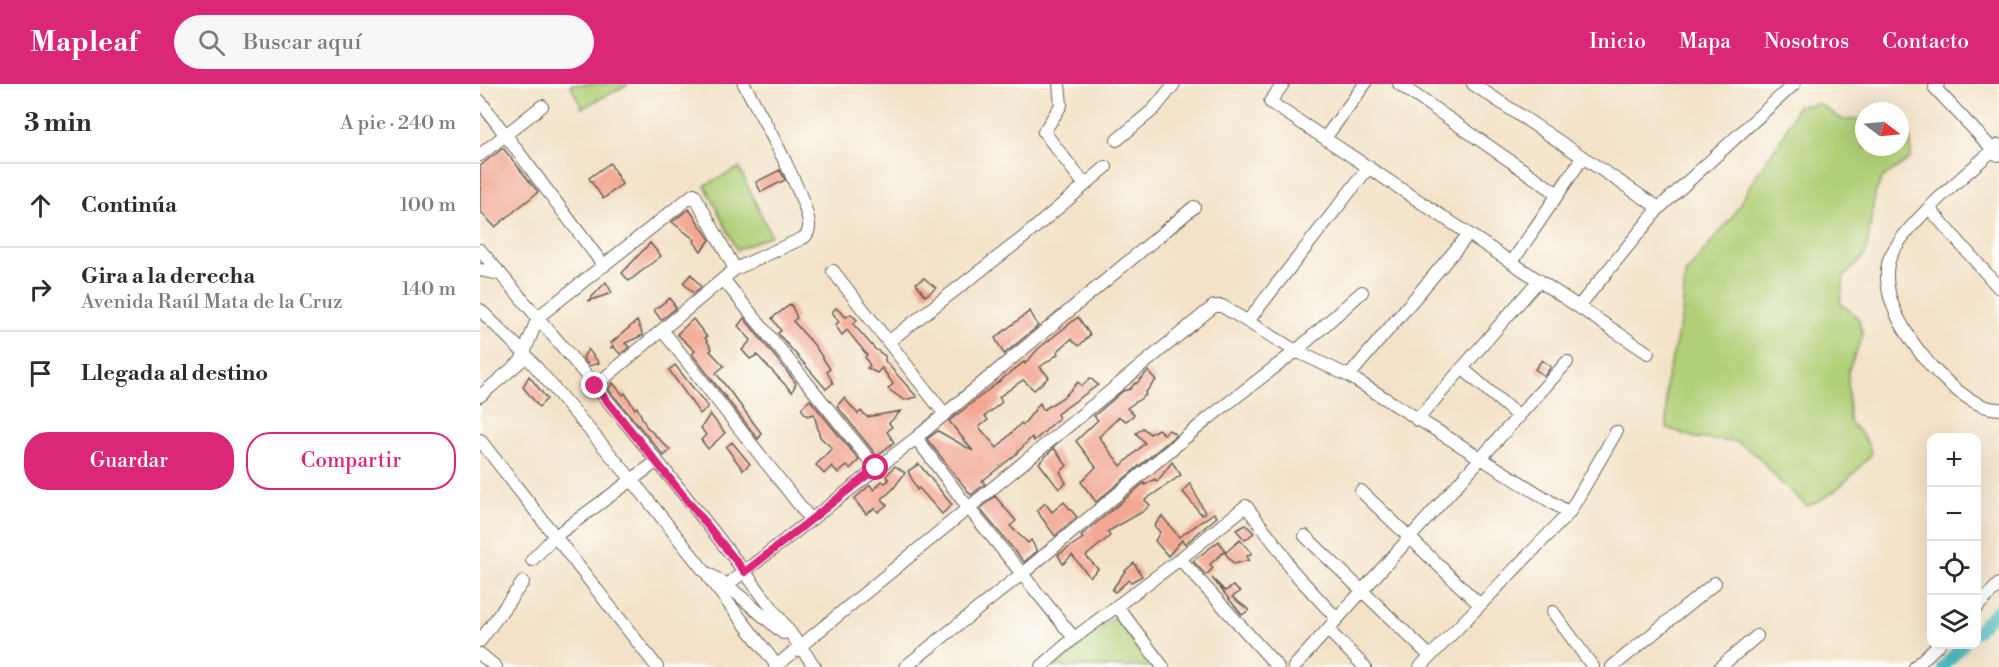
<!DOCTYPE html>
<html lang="es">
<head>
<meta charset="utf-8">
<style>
  :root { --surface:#fff; --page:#f7f7f7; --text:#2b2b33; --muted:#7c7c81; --line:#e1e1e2; --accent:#db2777 }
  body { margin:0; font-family:"Libre Bodoni",serif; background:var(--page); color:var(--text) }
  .controls { position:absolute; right:18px; bottom:18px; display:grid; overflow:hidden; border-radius:12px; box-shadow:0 6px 24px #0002 }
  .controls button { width:54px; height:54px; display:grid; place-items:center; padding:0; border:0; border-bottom:2px solid var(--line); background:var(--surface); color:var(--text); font:30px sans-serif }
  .compass { position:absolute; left:1375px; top:18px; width:54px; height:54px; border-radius:50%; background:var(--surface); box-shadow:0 6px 24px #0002; rotate:106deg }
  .stop { position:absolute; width:18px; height:18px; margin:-14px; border:4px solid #db2777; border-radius:50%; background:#fff }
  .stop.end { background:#db2777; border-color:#fff; box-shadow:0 2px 6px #0008 }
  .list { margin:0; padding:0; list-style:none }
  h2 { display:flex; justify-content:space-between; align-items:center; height:78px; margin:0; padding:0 24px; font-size:26px }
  h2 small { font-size:20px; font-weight:400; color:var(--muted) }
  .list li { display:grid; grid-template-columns:39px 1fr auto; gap:18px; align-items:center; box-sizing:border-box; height:84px; padding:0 24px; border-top:2px solid var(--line) }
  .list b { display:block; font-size:22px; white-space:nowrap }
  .list p { margin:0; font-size:20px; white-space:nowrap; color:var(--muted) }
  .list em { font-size:20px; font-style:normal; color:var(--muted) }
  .actions { display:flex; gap:12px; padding:18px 24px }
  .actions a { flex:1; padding:14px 0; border:2px solid var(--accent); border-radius:24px; text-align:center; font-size:21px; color:var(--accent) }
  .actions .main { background:var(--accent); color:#fff }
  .icon { flex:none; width:33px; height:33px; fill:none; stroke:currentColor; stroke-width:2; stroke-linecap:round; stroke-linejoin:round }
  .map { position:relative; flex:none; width:1519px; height:583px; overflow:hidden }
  header { display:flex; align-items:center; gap:36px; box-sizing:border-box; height:84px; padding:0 30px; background:var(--accent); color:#fff }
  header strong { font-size:28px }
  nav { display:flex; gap:33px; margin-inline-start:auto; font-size:21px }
  .search { width:420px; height:54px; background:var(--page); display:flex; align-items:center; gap:15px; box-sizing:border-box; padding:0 21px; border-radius:33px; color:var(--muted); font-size:22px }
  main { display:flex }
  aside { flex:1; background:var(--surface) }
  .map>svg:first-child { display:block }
  .green { fill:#b0cf76; stroke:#667649; stroke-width:1.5 }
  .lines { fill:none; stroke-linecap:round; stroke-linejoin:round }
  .canal { stroke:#49b8c0; stroke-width:12 }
  .building { fill:#f2a793 }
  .minor-casing { stroke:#676158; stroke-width:14 }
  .minor { stroke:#fff; stroke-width:12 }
  .route { stroke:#db2777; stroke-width:8 }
</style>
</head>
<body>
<header>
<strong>Mapleaf</strong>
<div class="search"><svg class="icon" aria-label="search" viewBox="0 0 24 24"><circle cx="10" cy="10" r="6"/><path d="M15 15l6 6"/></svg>Buscar aquí</div>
<nav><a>Inicio</a><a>Mapa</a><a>Nosotros</a><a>Contacto</a></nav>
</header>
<main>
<aside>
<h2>3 min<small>A pie · 240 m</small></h2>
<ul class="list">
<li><svg class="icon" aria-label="ahead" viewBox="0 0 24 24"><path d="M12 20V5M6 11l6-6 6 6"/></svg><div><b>Continúa</b></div><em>100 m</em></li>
<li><svg class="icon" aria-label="right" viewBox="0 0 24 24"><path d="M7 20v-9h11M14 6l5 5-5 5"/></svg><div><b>Gira a la derecha</b><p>Avenida Raúl Mata de la Cruz</p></div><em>140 m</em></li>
<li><svg class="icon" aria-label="arrive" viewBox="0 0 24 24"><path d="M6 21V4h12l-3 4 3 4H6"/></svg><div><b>Llegada al destino</b></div></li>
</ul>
<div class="actions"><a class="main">Guardar</a><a>Compartir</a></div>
</aside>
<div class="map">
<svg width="1519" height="583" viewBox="0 0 1519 583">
  <rect width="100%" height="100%" fill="#fdfcf7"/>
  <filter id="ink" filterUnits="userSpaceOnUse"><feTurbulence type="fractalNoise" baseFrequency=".0167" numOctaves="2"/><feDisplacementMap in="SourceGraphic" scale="12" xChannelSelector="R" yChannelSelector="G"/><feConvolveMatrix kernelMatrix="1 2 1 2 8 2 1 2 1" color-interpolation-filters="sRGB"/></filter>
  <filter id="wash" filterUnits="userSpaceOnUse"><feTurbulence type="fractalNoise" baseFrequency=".008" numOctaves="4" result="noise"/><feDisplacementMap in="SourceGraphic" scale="24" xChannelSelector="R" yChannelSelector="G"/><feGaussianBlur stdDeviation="1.35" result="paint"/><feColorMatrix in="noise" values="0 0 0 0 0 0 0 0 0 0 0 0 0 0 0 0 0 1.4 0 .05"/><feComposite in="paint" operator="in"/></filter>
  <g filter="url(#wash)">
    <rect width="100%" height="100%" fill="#f3e2c7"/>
    <!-- green -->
    <path class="green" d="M90 0H149L102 24Z
      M1340 20 1363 36 1384 35V63H1420V39C1432 46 1432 62 1431 74L1402 94 1395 110 1386 170 1364 193 1360 219 1378 234 1383 251 1368 287 1369 337 1385 354 1392 370C1372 391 1355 412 1327 422L1298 396 1278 372 1257 358 1215 354 1187 344 1186 299 1202 232 1205 190 1253 132 1274 94 1303 53 1317 22Z
      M259 84 291 151 257 166 225 101Z
      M634 533 671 583H573Z"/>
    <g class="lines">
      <!-- canal -->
      <path class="canal" d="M1496 548 1519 524
        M1463 583 1484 560"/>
    </g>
    <g id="blocks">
      <!-- building -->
      <path class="building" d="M23 64 58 108 15 143 0 127V82Z
        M130 79 142 100 123 115 109 94Z
        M300 86 305 96 281 108 276 98Z
        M209 125 230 156 221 167 214 158 215 156 192 138Z
        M170 159 181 172 149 197 142 189Z
        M211 190 221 203 213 209 203 199Z
        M444 194 456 204 445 212 436 199Z
        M126 198 132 209 108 217Z
        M190 214 196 224 181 236 174 226Z
        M311 220 317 234 313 237 335 262 350 285 347 288 353 299 346 305 301 253 298 249 301 247 292 234Z
        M356 224 366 233 371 230 377 236 373 240 395 265 405 272V277L437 313 424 316 408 305 413 300 402 284 397 289 387 284 390 282 385 273 387 271 367 246 362 251 355 241 359 238 352 228Z
        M550 227 558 242 524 270 515 254Z
        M598 233 610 251 599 262 591 255 577 268 578 270 560 283 569 293 554 306 543 296 519 313 522 318 505 332 508 336 499 343 517 364 541 339 543 341 560 319 563 326 585 312 598 298 602 302 610 294 618 301 577 330 579 334 562 350 554 357 552 353 534 372 502 397 505 400 491 411 447 355 458 347 493 367 469 337 544 278 545 280 558 265Z
        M264 234 316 299 312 308 277 271 270 275 262 266 271 256 258 242Z
        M213 235 227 253 225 254 232 265 230 267 244 282 236 289 282 350 278 355 212 270 215 267 197 250Z
        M157 237 163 251 145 259 149 263 140 270 134 263 130 264 133 262 131 259Z
        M108 265 119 279 109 282 103 274Z
        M1062 276 1071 283 1064 292 1055 285Z
        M195 281 228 323 220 330 189 286Z
        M668 287 676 296 665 309 666 311 647 324 654 331 646 337 639 333 619 353 641 382 665 359 656 349 663 344 670 350 678 345 684 350 689 346 696 351 616 418 601 398 616 383 596 357 618 336 614 332 643 307 650 305 655 299 656 300Z
        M49 292 67 315 59 323 43 303Z
        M133 299 143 311 145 309 155 325 157 323 166 342 190 366 184 372 128 305Z
        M364 314 378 330 381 327 387 333 421 327 409 339 412 343 407 348 414 358 397 372 357 322Z
        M330 316 379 376 370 385 367 382 358 389 352 382 344 390 336 381 352 364 340 353 334 330 327 332 322 326V323Z
        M230 330 245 349 228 365 221 356 226 351 221 344Z
        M252 358 270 380 263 386 246 363Z
        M574 364 587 382 580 388 586 399 579 405 559 379Z
        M692 378 701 391 665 416 670 421 664 427 627 448 630 452 606 472 618 485 610 493 592 471 583 480 578 471 603 454 601 452 664 399 665 401 675 395 677 398Z
        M439 380 472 421 462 430 439 404 437 406 428 387Z
        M415 382 425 389 413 405 402 415 407 421 398 428 395 424 386 430 374 415 390 401 394 406 402 397 405 399 409 396 406 392Z
        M710 399 725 429 722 431 703 408Z
        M515 412 536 437 530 442 548 459 551 456 557 467 544 478 500 425Z
        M584 418 597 433 575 452 557 427 565 419 572 428Z
        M734 429 737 433 705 460 702 456 688 472 675 457 680 448 674 442 682 432 699 453Z
        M766 441 774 449 765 456 756 446Z
        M760 456 772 469 767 472 769 476 754 480 745 469Z
        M739 457 745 467 730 480 733 484 726 491 713 477Z
        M654 479 662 492 651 498 649 496 635 508 632 506 645 487Z
        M732 494 745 507 753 502 760 508 752 513 769 526 762 531Z"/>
    </g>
  </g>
  <g filter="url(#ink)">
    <use href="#blocks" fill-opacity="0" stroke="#676158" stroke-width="1.5"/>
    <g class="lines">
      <defs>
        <path id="minor" d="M579 0 581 21 564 48 605 101
          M803 0 790 18 1168 269
          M919 0 1078 110
          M993 0 1179 124
          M1458 0 1455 4 1518 71
          M0 17 124 182
          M845 54 885 0
          M637 56 674 25 694 0
          M1519 61C1493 84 1414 148 1408 180 1401 216 1429 256 1451 282 1467 299 1495 325 1519 325
          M0 71 62 22
          M1450 125 1519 204
          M0 166C116 301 231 438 335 583
          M1032 178 1103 73
          M0 186 21 190
          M353 187 463 328
          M243 195 396 384
          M1099 222 1179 124 1314 0
          M0 226 44 269 152 396 225 488 247 501 303 549
          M768 237 889 83
          M183 247 331 436
          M408 258 544 153 626 83
          M982 284 1039 333
          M869 292 988 151
          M115 302 255 185 321 155C326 153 328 150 329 144 331 119 278 26 264 0
          M0 312 41 277 58 233 214 110 255 185
          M937 336 1059 196
          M436 354 487 422 594 554
          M0 356 177 583
          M881 407 1000 521
          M825 452 950 572
          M700 475 798 583
          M52 476 74 453 176 378
          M229 494 298 583
          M247 501 436 354 714 123
          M637 522 683 583
          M1496 524 1519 500
          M1073 528 1113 583
          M848 546 885 583
          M0 557 43 498
          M0 570 16 583
          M295 583 734 222H742L816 267 869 292 1089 429
          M425 583 543 489 730 333 816 267 882 208
          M561 583 594 554 700 475 766 422 802 469 810 484 857 535
          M814 583 1087 278
          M940 583 1089 429 1136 348
          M1132 583 1235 499
          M1240 583 1277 552
          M1435 583 1459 560"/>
      </defs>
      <!-- minor casing -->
      <use href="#minor" class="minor-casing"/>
      <!-- minor -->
      <use href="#minor" class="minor"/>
    </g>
  </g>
  <g class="lines" filter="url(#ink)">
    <!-- route -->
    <path class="route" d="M115 302 265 488 396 384"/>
  </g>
</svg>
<div class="controls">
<button>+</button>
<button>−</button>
<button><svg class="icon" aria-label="locate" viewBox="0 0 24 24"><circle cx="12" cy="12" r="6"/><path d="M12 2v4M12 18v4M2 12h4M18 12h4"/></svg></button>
<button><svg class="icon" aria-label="layers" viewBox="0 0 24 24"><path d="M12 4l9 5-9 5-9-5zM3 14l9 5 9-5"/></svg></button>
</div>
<svg class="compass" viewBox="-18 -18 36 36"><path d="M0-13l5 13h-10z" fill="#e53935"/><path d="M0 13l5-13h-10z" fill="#7c7c81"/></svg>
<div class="stop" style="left:396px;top:384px"></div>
<div class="stop end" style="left:115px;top:302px"></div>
</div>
</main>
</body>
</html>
